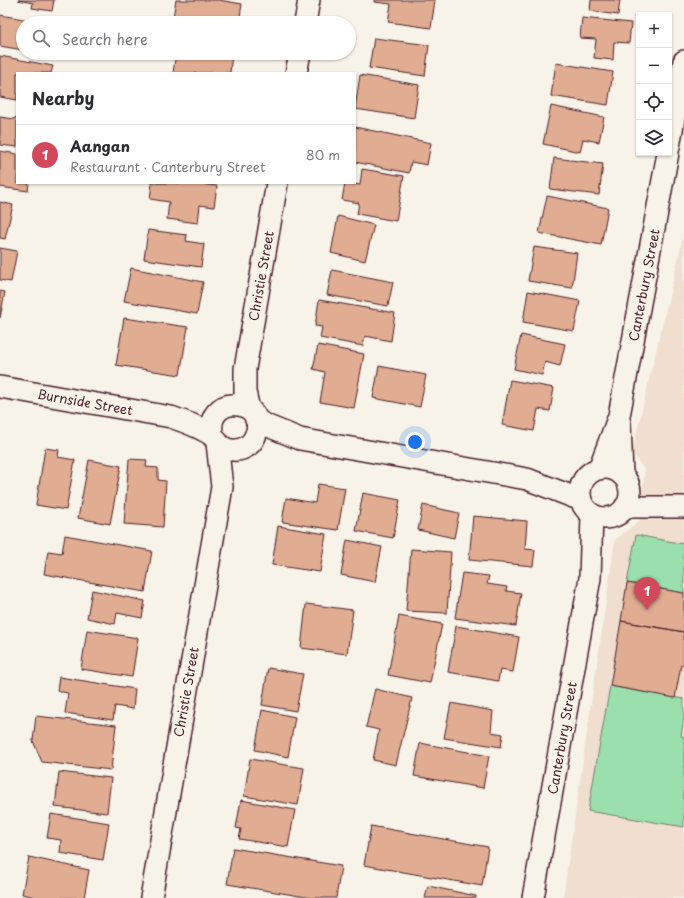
<!DOCTYPE html>
<html lang="en">
<head>
<meta charset="utf-8">
<style>
  :root { --surface:#fff; --page:#f7f7f7; --text:#2b2b33; --muted:#7c7c81; --line:#e1e1e2; --accent:#d1495b }
  body { margin:0; font-family:"Playpen Sans",sans-serif; background:var(--page); color:var(--text) }
  .controls { position:absolute; right:12px; top:12px; display:grid; overflow:hidden; border-radius:0px; box-shadow:0 1px 3px #0004 }
  .controls button { width:36px; height:36px; display:grid; place-items:center; padding:0; border:0; border-bottom:1px solid var(--line); background:var(--surface); color:var(--text); font:20px sans-serif }
  .you { position:absolute; left:415px; top:442px; width:14px; height:14px; margin:-10px; border:3px solid #fff; border-radius:50%; background:#1a73e8; box-shadow:0 0 0 6px #1a73e833 }
  .badge { display:grid; place-items:center; width:26px; height:26px; border-radius:50%; background:var(--accent); color:#fff; font-size:13px; font-weight:700 }
  .pin { position:absolute; translate:-50% -33px; filter:drop-shadow(0 1px 2px #0008) }
  .pin::after { content:''; position:absolute; top:21px; width:14px; height:12px; background:inherit; clip-path:polygon(0 0,100% 0,50% 100%) }
  .list { margin:0; padding:0; list-style:none }
  h2 { display:flex; justify-content:space-between; align-items:center; height:52px; margin:0; padding:0 16px; font-size:17px }
  h2 small { font-size:13px; font-weight:400; color:var(--muted) }
  .list li { display:grid; grid-template-columns:26px 1fr auto; gap:12px; align-items:center; box-sizing:border-box; height:60px; padding:0 16px; border-top:1px solid var(--line) }
  .list b { display:block; font-size:15px; white-space:nowrap }
  .list p { margin:0; font-size:13px; white-space:nowrap; color:var(--muted) }
  .list em { font-size:13px; font-style:normal; color:var(--muted) }
  .icon { flex:none; width:22px; height:22px; fill:none; stroke:currentColor; stroke-width:2; stroke-linecap:round; stroke-linejoin:round }
  .map { position:relative; flex:none; width:684px; height:898px; overflow:hidden }
  .search { position:absolute; background:var(--surface); box-shadow:0 1px 3px #0004; left:16px; top:16px; width:340px; height:44px; display:flex; align-items:center; gap:10px; box-sizing:border-box; padding:0 14px; border-radius:22px; color:var(--muted); font-size:15px }
  .panel { position:absolute; background:var(--surface); box-shadow:0 1px 3px #0004; left:16px; top:72px; width:340px; height:112px; border-radius:0px }
  .map>svg:first-child { display:block }
  .built { fill:#f0dece }
  .green { fill:#9be0ac; stroke:#72806c }
  .building { fill:#e0ad92; stroke:#4a1f2b }
  .lines { fill:none; stroke-linecap:round; stroke-linejoin:round }
  .minor-casing { stroke:#4a1f2b; stroke-width:24 }
  .minor { stroke:#f7f3e8; stroke-width:21 }
  .labels { text-anchor:middle; stroke-width:4; stroke-linejoin:round; paint-order:stroke }
  .street-label { font-size:13px; fill:#4a1f2b; stroke:#f7f3e8 }
</style>
</head>
<body>
<div class="map">
<svg width="684" height="898" viewBox="0 0 684 898">
  <rect width="100%" height="100%" fill="#f7f3e8"/>
  <filter id="ink" filterUnits="userSpaceOnUse"><feTurbulence type="fractalNoise" baseFrequency=".025" numOctaves="2"/><feDisplacementMap in="SourceGraphic" scale="8" xChannelSelector="R" yChannelSelector="G"/><feConvolveMatrix kernelMatrix="1 2 1 2 8 2 1 2 1" color-interpolation-filters="sRGB"/></filter>
  <g filter="url(#ink)">
    <!-- built -->
    <path class="built" d="M684 234V898H563L615 540 640 520 645 471 632 452Z"/>
    <!-- green -->
    <path class="green" d="M636 535 684 544V593L627 583Z
      M610 686 684 699V718L681 736 684 737V827L588 811Z"/>
    <!-- building -->
    <path class="building" d="M18 0H54L52 11 32 8 33 3Z
      M176 0H219L242 4 239 23H172Z
      M374 0H435L431 28 388 22 391 4 374 2Z
      M591 0H620L618 15 590 11Z
      M0 15 47 23H23V50L0 46Z
      M582 18 631 23 629 43 614 42 613 60 594 58 596 39 580 38Z
      M374 38 429 45 425 76 369 68Z
      M176 53H232L230 73H173Z
      M0 56 53 66 51 73H17V100L0 97Z
      M556 63 613 72 608 105 551 96Z
      M360 75 419 85 414 118 355 109Z
      M551 106 604 117 599 142 583 139 580 152 543 144Z
      M17 116V147L0 145V117L14 119Z
      M355 127 431 143 427 165 411 162 409 173 355 162Z
      M0 151 17 154V183H29L28 191 0 187Z
      M554 158 603 164 599 195 550 189Z
      M362 169 404 176 396 221 357 214 359 203 342 200 345 183 360 185Z
      M152 183H192L217 186 214 207 200 205 198 223 167 219 169 202 150 199Z
      M547 196 608 208 601 245 539 233Z
      M0 202 13 205 5 239 0 238Z
      M338 216 374 225 365 261 331 253Z
      M148 230 187 235 186 241 204 244 201 267 144 259Z
      M534 247 577 253 572 288 528 281Z
      M0 248 17 251 11 282 0 280Z
      M131 268 203 282 197 314 124 301Z
      M332 270 393 282 388 306 327 295Z
      M0 291 5 292 0 318Z
      M528 291 580 301 574 331 523 322Z
      M319 300 395 313 391 341 365 336 363 346 320 338 322 327 315 326Z
      M124 318 188 327 180 375 116 365Z
      M521 335 565 344 560 366 545 362 542 375 514 369Z
      M318 345 364 354 354 408 320 402 325 372 313 369Z
      M379 366 426 375 420 407 373 398Z
      M510 380 554 388 550 411 538 409 534 431 502 425Z
      M45 448 59 450 58 457 75 460 66 510 36 505Z
      M129 459 147 460 146 467 158 468V480L166 481 163 527 124 524Z
      M89 460 121 466 110 524 78 518Z
      M318 484 345 488 338 530 282 522 286 498 315 503Z
      M363 493 400 500 393 538 356 531Z
      M423 505 459 513 454 538 418 530Z
      M473 516 527 521 525 549 535 550 533 566 469 560Z
      M278 526 326 534 320 572 272 565Z
      M65 535 152 551 145 592 44 574 48 551 62 553Z
      M347 540 382 547 375 582 341 575Z
      M411 549 451 552 447 613 406 611Z
      M462 573 489 576 487 584 507 587 506 591 521 593 516 626 455 618Z
      M627 583 684 593V632L621 621Z
      M92 590 145 601 142 618 117 613 115 624 87 618Z
      M306 604 353 610 347 654 301 648Z
      M399 616 442 624 430 683 388 675Z
      M621 621 684 632V665H681L675 698 610 686Z
      M456 626 519 637 513 672 500 670 498 681 448 672Z
      M87 630 138 638 132 677 81 669Z
      M268 668 303 674 296 711 262 705Z
      M59 677 135 689 133 709 115 706 113 720 65 713 68 693 57 691Z
      M375 689 412 698 396 765 373 760 379 730 366 727Z
      M451 703 493 711 491 732 503 734 501 747 444 738Z
      M262 710 295 717 288 757 255 750Z
      M36 716 116 725 111 770 42 762 33 741Z
      M420 743 489 756 483 788 414 776Z
      M250 759 304 768 298 805 244 796Z
      M59 772 111 778 107 813 55 807Z
      M241 800 295 810 288 847 239 839 241 829 236 828Z
      M51 814 109 823 103 860 60 853 61 840 47 838Z
      M371 826 488 847 482 886 364 865Z
      M233 848 341 866 336 898H312L227 884Z
      M29 857 89 870 84 898H39L22 894Z
      M428 886 476 896V898H425Z"/>
    <g class="lines">
      <defs>
        <path id="minor" d="M305 23 309 0
          M296 73 300 53
          M669 147 684 61
          M0 387 171 417C185 422 201 427 213 436 217 440 218 445 223 447 229 451 238 451 244 448 251 445 255 438 257 431 264 396 202 394 213 437
          M249 409 245 392V369L277 183
          M256 420 268 426 300 439 527 479 581 500
          M620 423 622 475
          M580 493a25 25 0 1 1 50 0a25 25 0 1 1-50 0Z
          M599 469 619 416 668 153
          M625 507H684
          M151 898 222 487 217 443
          M533 898 590 578 592 515"/>
      </defs>
      <!-- minor casing -->
      <use href="#minor" class="minor-casing"/>
      <!-- minor -->
      <use href="#minor" class="minor"/>
    </g>
  </g>
  <g class="labels">
    <!-- street labels -->
    <g class="street-label">
      <text transform="translate(261 276) rotate(-80)" y="5">Christie Street</text>
      <text transform="translate(644 285) rotate(-79)" y="5">Canterbury Street</text>
      <text transform="translate(85 402) rotate(10)" y="5">Burnside Street</text>
      <text transform="translate(186 692) rotate(-80)" y="5">Christie Street</text>
      <text transform="translate(562 738) rotate(-80)" y="5">Canterbury Street</text>
    </g>
  </g>
</svg>
<div class="controls">
<button>+</button>
<button>−</button>
<button><svg class="icon" aria-label="locate" viewBox="0 0 24 24"><circle cx="12" cy="12" r="6"/><path d="M12 2v4M12 18v4M2 12h4M18 12h4"/></svg></button>
<button><svg class="icon" aria-label="layers" viewBox="0 0 24 24"><path d="M12 4l9 5-9 5-9-5zM3 14l9 5 9-5"/></svg></button>
</div>
<div class="you"></div>
<div class="pin badge" style="left:647px;top:610px">1</div>
<div class="search"><svg class="icon" aria-label="search" viewBox="0 0 24 24"><circle cx="10" cy="10" r="6"/><path d="M15 15l6 6"/></svg>Search here</div>
<section class="panel">
<h2>Nearby<small></small></h2>
<ul class="list">
<li><span class="badge">1</span><div><b>Aangan</b><p>Restaurant · Canterbury Street</p></div><em>80 m</em></li>
</ul>
</section>
</div>
</body>
</html>
